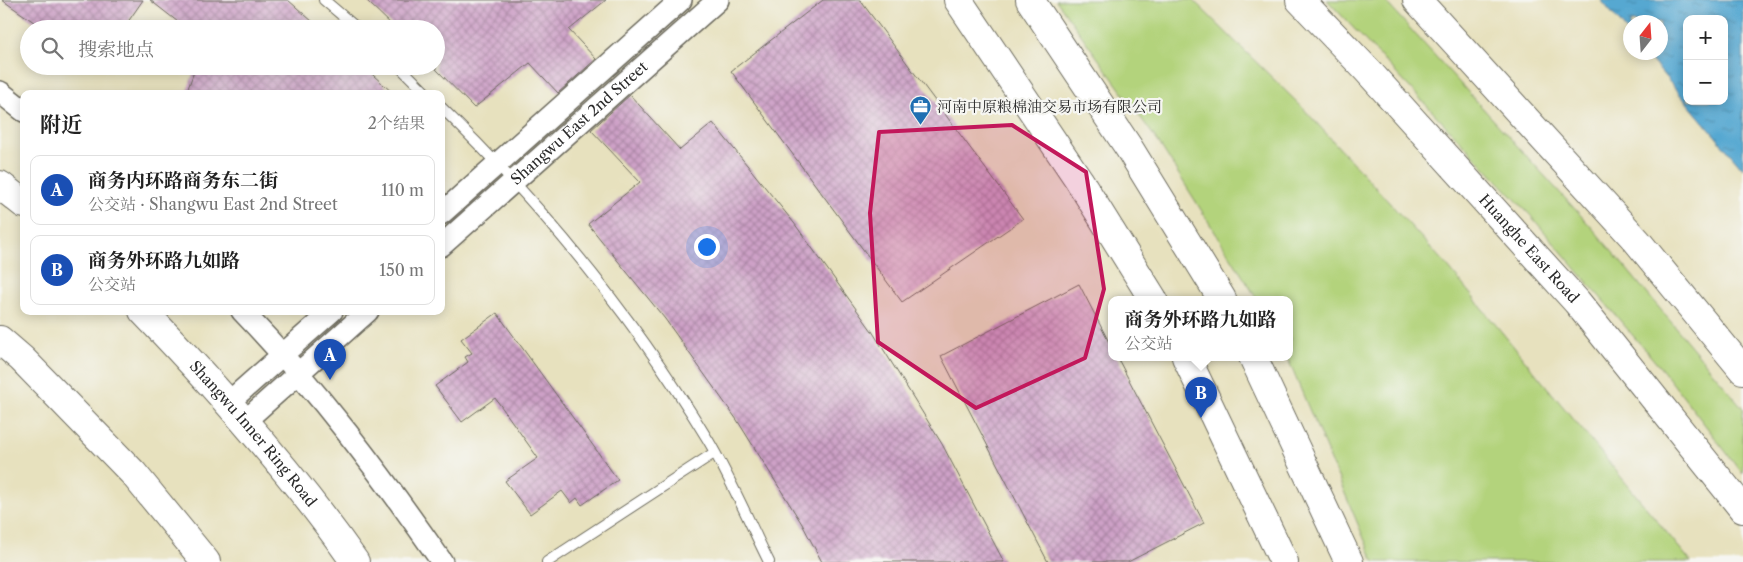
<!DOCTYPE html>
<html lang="zh">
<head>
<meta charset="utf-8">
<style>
  :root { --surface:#fff; --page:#f6f6f6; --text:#222; --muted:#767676; --line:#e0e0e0; --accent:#2563eb }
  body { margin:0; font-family:"Libre Caslon Text","Noto Serif SC",serif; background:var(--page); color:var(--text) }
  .controls { position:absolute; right:15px; top:15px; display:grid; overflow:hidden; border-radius:10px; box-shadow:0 2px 12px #0003 }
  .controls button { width:45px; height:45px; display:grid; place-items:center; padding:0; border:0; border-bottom:1px solid var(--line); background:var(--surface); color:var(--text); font:25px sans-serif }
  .compass { position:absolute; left:1623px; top:15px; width:45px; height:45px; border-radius:50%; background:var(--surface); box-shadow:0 2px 12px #0003; rotate:17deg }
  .you { position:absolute; left:706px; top:246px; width:18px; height:18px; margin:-12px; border:4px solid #fff; border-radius:50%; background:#1a73e8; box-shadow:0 0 0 8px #1a73e833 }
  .badge { display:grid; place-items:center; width:32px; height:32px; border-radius:50%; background:var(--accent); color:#fff; font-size:16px; font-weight:700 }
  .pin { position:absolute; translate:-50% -41px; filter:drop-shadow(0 1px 2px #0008) }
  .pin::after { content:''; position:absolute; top:26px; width:18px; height:15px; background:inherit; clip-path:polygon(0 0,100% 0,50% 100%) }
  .popup { position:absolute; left:1108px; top:296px; width:185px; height:65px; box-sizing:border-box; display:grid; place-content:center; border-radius:10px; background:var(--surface); filter:drop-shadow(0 1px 4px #0005); font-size:16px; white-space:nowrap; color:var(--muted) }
  .popup b { font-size:19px; color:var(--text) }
  .popup::after { content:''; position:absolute; left:50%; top:100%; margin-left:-10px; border:10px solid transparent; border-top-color:var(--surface) }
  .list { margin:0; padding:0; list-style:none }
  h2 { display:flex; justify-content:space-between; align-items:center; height:65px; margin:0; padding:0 20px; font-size:21px }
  h2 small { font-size:16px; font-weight:400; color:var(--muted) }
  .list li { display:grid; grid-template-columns:32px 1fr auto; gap:15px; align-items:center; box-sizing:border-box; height:70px; margin:0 10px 10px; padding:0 10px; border:1px solid var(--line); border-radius:10px }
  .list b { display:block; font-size:19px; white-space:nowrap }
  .list p { margin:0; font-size:16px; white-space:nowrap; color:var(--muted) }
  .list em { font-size:16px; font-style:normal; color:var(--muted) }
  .icon { flex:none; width:28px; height:28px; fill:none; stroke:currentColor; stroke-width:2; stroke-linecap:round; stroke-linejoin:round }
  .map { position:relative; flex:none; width:1743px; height:562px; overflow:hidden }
  .search { position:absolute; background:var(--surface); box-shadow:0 2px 12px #0003; left:20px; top:20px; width:425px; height:55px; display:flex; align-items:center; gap:12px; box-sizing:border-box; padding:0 18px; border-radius:28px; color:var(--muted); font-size:19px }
  .panel { position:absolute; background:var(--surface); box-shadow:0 2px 12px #0003; left:20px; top:90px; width:425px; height:225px; border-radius:10px }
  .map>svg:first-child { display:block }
  .green { fill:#b3d37b; stroke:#6f7f53 }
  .water { fill:url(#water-ripples); stroke:#406a7e; fill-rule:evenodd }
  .building { fill:url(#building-cross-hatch) }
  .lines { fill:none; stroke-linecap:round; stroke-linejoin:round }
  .lane-casing { stroke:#6d6b5e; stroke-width:12 }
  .street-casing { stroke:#6d6b5e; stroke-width:24 }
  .secondary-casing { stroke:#6d6b5e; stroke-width:30 }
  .lane { stroke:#fff; stroke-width:10 }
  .street { stroke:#fff; stroke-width:21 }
  .secondary { stroke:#fff; stroke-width:28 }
  .marked { fill:#c2185b; fill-opacity:0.2; stroke:#c2185b; stroke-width:4; stroke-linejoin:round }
  .labels { text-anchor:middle; stroke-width:4.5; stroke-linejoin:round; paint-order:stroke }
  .poi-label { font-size:15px; fill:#2b2b2b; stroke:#f6f6f2; text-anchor:start }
  .street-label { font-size:15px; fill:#2b2b2b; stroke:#f6f6f2 }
</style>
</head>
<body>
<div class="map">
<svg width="1743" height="562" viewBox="0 0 1743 562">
  <defs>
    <pattern id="water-ripples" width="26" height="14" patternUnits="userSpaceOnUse" patternTransform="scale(1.25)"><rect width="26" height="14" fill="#56a8d1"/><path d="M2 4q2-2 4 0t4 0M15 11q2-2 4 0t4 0" fill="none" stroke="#4789aa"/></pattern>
    <pattern id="building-cross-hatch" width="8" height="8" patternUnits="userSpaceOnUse" patternTransform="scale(1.25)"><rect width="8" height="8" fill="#cea1c7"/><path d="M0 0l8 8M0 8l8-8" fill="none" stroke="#a783a2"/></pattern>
  </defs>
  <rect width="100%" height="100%" fill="#f6f6f2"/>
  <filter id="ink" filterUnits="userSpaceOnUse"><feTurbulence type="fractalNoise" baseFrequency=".02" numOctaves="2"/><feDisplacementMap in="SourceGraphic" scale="10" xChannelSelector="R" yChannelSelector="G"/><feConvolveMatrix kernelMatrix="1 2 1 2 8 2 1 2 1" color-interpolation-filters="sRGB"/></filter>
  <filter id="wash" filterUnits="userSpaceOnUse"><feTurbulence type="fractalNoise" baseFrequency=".0096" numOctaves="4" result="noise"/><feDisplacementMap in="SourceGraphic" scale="20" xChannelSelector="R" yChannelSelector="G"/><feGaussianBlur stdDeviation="1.12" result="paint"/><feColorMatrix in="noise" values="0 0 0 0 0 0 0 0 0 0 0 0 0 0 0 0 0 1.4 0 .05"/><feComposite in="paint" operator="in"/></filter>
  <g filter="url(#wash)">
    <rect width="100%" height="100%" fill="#e7e1be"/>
    <!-- green -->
    <path class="green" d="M1056 0H1193L1302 107 1449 268 1691 562H1374L1287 357H1290V299H1257L1159 143Z
      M1327 0H1384L1594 230 1743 408V474L1664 372 1531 216Z"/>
    <!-- water -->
    <path class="water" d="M1601 0H1743V169L1645 53 1660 52V22H1630V35ZM1687 19H1724V101H1687Z"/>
    <g id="blocks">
      <!-- building -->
      <path class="building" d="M2 0H143L123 29H44Z
        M150 0H288L321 29H187Z
        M366 0H606L569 30 596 59 558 93 530 63 474 108 436 69V29H396Z
        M823 0H860L1023 219 902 302 731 71Z
        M196 66H363L394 94H186Z
        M630 95 680 150 713 123 794 223 872 331 942 444 1004 562H822L802 524 737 420 665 319 588 224 640 182 591 130Z
        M1079 284 1112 348V357H1117L1204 523 1128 562H1048L941 356Z
        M497 313 618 480 582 505 577 498 571 503 562 491 530 514 505 481 538 458 503 409 495 398 462 422 435 386 468 362 465 357 472 353 461 339Z"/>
    </g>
  </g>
  <g filter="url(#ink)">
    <use href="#blocks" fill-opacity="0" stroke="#6d6b5e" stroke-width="1"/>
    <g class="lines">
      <defs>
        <path id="lane" d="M324 0 358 29
          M399 66 427 94
          M441 107C543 206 635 319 708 440 731 479 749 522 769 562
          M547 562 714 453"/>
        <g id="street">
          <path d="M0 92 24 111"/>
          <path d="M441 214 681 0"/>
          <path id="s1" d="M441 246 718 0"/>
          <path d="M242 311C317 389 381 474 442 562"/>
          <path d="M229 402 332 311"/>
          <path d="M245 421 368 311"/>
        </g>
        <g id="secondary">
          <path d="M958 0 1079 180 1153 299"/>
          <path d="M1030 0 1129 148 1222 299"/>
          <path id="s2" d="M1300 0 1367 70 1577 302 1743 509"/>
          <path d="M1417 0 1637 241 1743 370"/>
          <path d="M0 185 24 204"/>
          <path id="s3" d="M143 311C219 390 292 472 355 562"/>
          <path d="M0 340 22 359 133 473 206 562"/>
          <path d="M1186 357 1284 562"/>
          <path d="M1253 357 1349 562"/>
        </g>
      </defs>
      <!-- lane casing -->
      <use href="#lane" class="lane-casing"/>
      <!-- street casing -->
      <use href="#street" class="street-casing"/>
      <!-- secondary casing -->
      <use href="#secondary" class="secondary-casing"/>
      <!-- lane -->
      <use href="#lane" class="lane"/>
      <!-- street -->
      <use href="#street" class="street"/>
      <!-- secondary -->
      <use href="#secondary" class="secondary"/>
    </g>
  </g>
  <!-- marked area -->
  <path class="marked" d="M1012 125 1086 172 1104 289 1085 358 976 408 878 342 870 213 879 132Z"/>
  <!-- icons -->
  <defs>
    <symbol id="office-pin" viewBox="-11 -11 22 30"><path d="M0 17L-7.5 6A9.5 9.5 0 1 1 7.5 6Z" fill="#1f6fb2" stroke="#f6f6f2"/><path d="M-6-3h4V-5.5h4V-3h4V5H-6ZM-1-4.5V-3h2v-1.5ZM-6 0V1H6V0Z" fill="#fff"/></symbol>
  </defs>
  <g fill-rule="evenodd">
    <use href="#office-pin" x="908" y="94" width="25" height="34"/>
  </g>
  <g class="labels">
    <!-- poi labels -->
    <g class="poi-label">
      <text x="937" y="112">河南中原粮棉油交易市场有限公司</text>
    </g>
    <!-- street labels -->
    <g class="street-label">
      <text dy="5" stroke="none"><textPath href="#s1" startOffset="185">Shangwu East 2nd Street</textPath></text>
      <text dy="5" stroke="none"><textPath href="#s2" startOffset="338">Huanghe East Road</textPath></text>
      <text dy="5" stroke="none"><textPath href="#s3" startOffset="165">Shangwu Inner Ring Road</textPath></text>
    </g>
  </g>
</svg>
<div class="controls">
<button>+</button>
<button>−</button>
</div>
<svg class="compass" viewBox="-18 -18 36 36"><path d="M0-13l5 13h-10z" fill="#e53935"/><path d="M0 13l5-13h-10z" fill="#767676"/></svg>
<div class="you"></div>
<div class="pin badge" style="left:330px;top:380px;background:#1a4fb4">A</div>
<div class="pin badge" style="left:1201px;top:418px;background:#1a4fb4">B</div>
<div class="popup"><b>商务外环路九如路</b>公交站</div>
<div class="search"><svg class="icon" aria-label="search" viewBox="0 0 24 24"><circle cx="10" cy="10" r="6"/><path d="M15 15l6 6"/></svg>搜索地点</div>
<section class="panel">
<h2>附近<small>2个结果</small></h2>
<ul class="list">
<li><span class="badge" style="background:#1a4fb4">A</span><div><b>商务内环路商务东二街</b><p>公交站 · Shangwu East 2nd Street</p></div><em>110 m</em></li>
<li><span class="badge" style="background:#1a4fb4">B</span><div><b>商务外环路九如路</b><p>公交站</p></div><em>150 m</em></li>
</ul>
</section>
</div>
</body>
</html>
